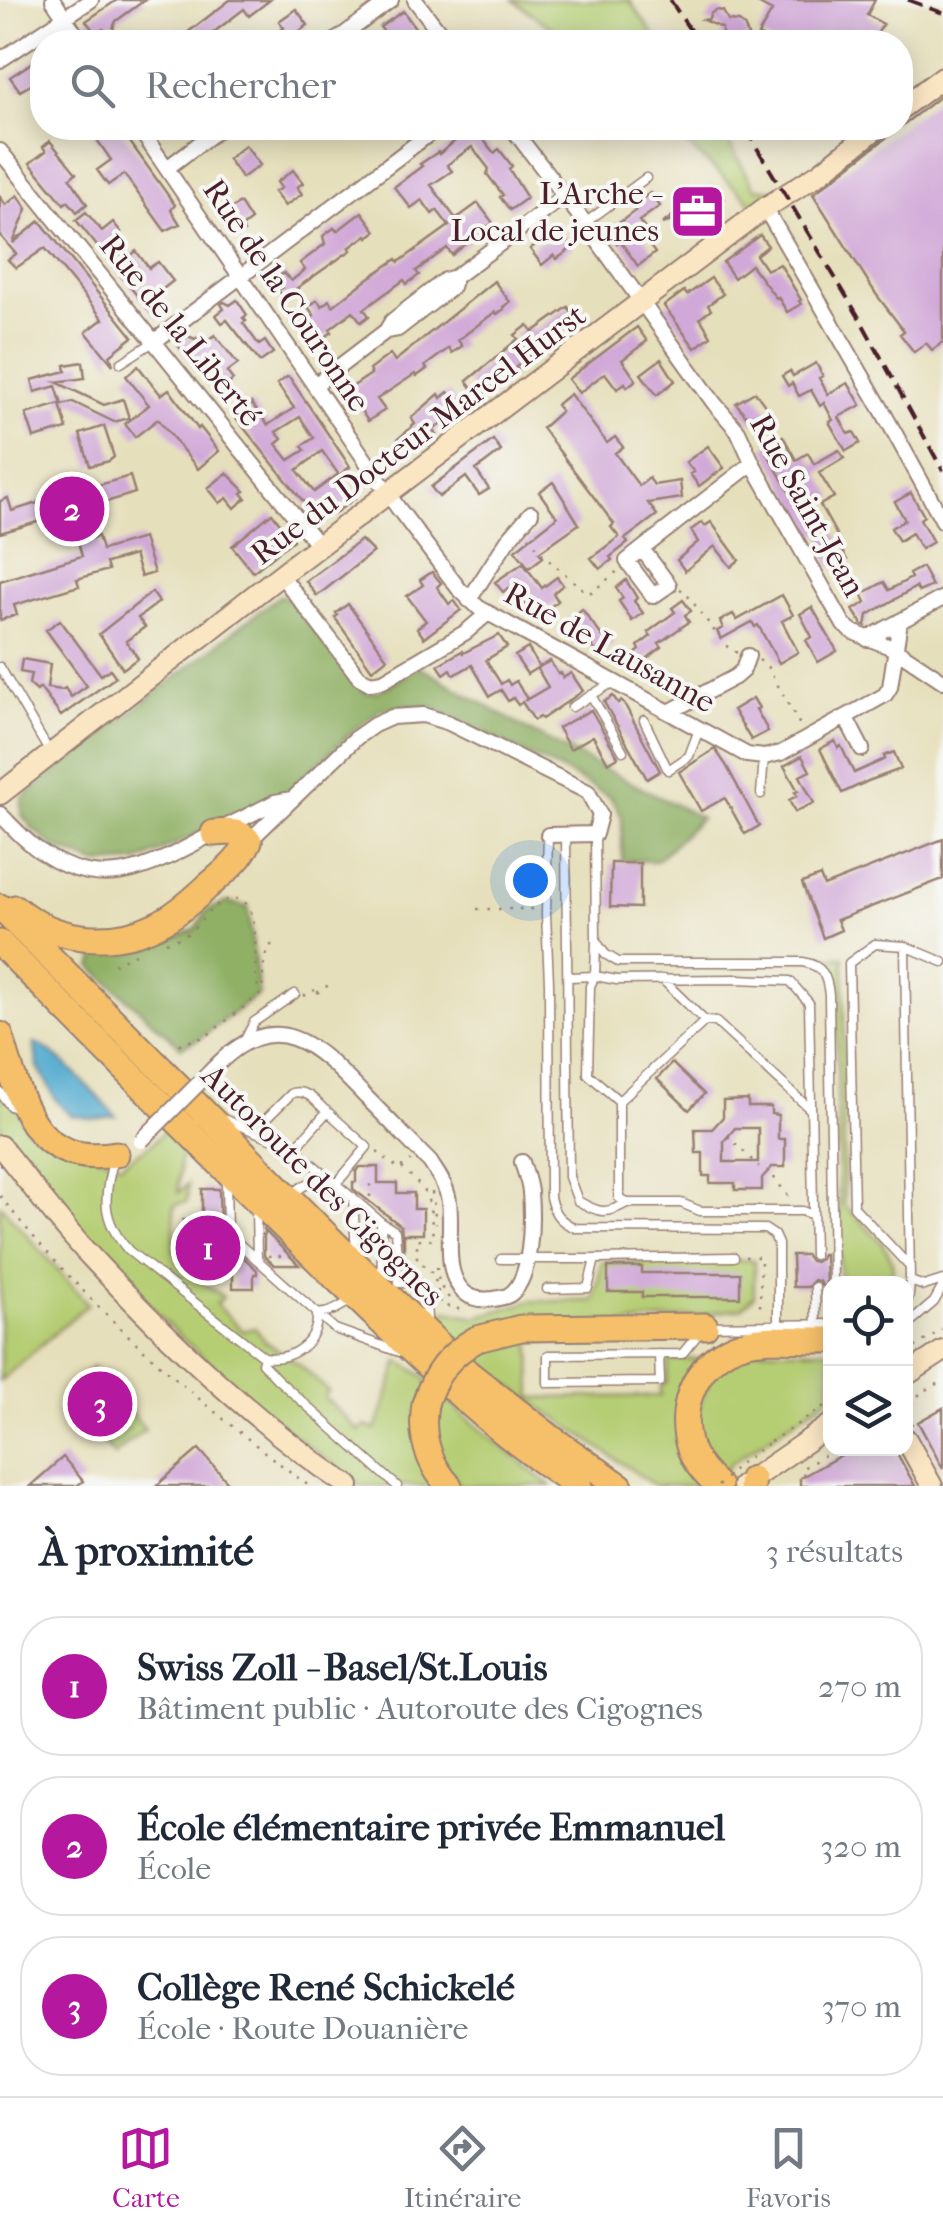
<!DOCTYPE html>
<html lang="fr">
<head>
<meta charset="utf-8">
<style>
  :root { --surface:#fff; --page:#f2f2f3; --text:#1f2937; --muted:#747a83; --line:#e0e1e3; --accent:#b5179e }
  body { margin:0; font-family:"IM FELL French Canon",serif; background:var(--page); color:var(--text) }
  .controls { position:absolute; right:30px; bottom:30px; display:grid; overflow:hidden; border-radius:20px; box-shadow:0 5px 25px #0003 }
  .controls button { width:90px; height:90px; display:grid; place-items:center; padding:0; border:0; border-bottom:2px solid var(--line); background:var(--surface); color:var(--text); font:50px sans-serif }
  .you { position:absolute; left:530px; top:880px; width:35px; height:35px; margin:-25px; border:8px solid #fff; border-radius:50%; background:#1a73e8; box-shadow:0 0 0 15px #1a73e833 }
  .badge { display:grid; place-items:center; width:65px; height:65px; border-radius:50%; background:var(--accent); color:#fff; font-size:32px; font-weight:700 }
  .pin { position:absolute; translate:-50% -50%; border:5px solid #fff; box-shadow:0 2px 10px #0006 }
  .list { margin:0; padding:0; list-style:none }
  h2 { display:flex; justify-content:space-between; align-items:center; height:130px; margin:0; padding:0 40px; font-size:42px }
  h2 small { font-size:32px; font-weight:400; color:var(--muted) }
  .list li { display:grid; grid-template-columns:65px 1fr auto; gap:30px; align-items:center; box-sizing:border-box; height:140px; margin:0 20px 20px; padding:0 20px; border:2px solid var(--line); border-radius:40px }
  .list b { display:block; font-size:38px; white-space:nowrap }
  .list p { margin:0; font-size:32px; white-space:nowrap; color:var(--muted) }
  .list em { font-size:32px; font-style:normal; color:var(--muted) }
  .icon { flex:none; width:55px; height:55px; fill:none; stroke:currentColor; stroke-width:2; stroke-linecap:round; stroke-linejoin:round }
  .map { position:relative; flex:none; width:943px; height:1486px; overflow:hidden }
  .search { position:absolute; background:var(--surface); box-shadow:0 5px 25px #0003; left:30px; right:30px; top:30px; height:110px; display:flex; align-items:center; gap:25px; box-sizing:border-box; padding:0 35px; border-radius:40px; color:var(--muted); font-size:38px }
  .sheet { height:610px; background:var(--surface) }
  nav { display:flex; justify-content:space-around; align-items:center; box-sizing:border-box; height:140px; border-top:2px solid var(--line); background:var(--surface); font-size:28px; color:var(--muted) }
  nav a { display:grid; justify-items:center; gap:5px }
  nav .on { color:var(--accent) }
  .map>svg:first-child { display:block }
  .green { fill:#b5cd73; stroke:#80764f; stroke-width:2.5 }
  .forest { fill:#90b065; stroke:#6d6848; stroke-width:2.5 }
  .water { fill:#52acd0; stroke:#4e667e; stroke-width:2.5 }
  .building { fill:#d1a9d8; fill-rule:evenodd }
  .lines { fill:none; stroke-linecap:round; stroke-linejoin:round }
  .lane-casing { stroke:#987f73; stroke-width:11 }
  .street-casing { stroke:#987f73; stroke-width:18 }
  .secondary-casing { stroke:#987f73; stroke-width:24 }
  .highway-casing { stroke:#987f73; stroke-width:29 }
  .path { stroke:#987f73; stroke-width:2.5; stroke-dasharray:2.5 8; stroke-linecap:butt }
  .lane { stroke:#fff; stroke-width:8 }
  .street { stroke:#fff; stroke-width:14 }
  .secondary { stroke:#fbe6c4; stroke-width:20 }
  .highway { stroke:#f6c06b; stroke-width:25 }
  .rail { stroke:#4a1f2b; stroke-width:4; stroke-dasharray:15 8; stroke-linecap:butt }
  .street-bridge-casing { stroke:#987f73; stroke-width:18; stroke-linecap:butt }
  .highway-bridge-casing { stroke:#987f73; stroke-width:29; stroke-linecap:butt }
  .path-bridge { stroke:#987f73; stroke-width:2.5; stroke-dasharray:2.5 8; stroke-linecap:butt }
  .street-bridge { stroke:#fff; stroke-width:14 }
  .highway-bridge { stroke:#f6c06b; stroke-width:25 }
  .labels { text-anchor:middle; stroke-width:8; stroke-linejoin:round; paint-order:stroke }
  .poi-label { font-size:32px; fill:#4a1f2b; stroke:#f6f6f2; text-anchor:end }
  .street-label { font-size:32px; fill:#4a1f2b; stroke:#f6f6f2 }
</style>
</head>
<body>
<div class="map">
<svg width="943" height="1486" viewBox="0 0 943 1486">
  <rect width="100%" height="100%" fill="#f6f6f2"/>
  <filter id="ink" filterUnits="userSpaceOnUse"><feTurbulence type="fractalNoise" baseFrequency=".01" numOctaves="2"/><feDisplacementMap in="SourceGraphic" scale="20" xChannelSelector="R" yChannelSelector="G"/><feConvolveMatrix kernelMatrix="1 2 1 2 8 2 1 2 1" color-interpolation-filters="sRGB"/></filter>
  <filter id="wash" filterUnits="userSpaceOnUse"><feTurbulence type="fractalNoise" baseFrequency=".0048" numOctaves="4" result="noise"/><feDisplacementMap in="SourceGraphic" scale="40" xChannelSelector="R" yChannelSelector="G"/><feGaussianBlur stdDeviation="2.25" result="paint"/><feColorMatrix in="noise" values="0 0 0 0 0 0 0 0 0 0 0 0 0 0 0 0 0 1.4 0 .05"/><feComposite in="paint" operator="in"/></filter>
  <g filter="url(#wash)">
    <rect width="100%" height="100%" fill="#e6dfbb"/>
    <!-- green -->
    <path class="green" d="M513 0H629L659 42H571Z
      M669 128H720L755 188 777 191 786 204 778 214 753 204Z
      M820 957H844V1205C864 1226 904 1252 890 1283H840L836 981 834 968Z
      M9 1091 26 1128 121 1164 152 1144 170 1124 189 1149 180 1159 178 1193 188 1184 187 1202 174 1205 175 1251 200 1280 223 1297 216 1304 243 1331 255 1328 265 1341 300 1365 328 1391 324 1397 359 1431 365 1426 376 1430 399 1361 426 1377 437 1486H361L260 1409 173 1330 90 1244 0 1133V1099Z
      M0 1205 88 1304 0 1381Z
      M754 1260V1296L742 1308 696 1316 453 1344 431 1328V1308L477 1317 530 1301H594L602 1262Z
      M661 1331 660 1340 531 1341 532 1398 660 1396 661 1385 666 1384 669 1360 699 1359 681 1395 706 1486H655L466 1356 511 1339Z
      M749 1349 830 1350V1396L730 1464 720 1480 691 1427 713 1371Z
      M93 1367 145 1429 114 1455 62 1392Z
      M439 1391 463 1415 551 1486H460L433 1446Z"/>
    <!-- forest -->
    <path class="forest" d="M279 596H286L367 693 378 692 420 667 529 731 701 818 656 861 622 860V816L610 797 570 775 428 706 382 709 353 731 291 789 138 862 96 864 54 847 33 829 22 815V798Z
      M227 902 248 907 259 994 199 1039 181 1047 92 967 97 954 150 948 196 929 206 911Z"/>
    <!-- water -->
    <path class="water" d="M34 1043C58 1050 97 1097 116 1116L93 1119 71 1115 58 1103 38 1067Z"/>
    <g id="blocks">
      <!-- building -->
      <path class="building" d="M117 0H145L116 21 113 28 117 34 110 39 103 29 96 34 86 21Z
        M230 0H270L249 16 244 9 201 42H195L187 33Z
        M752 0H875L867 15 883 24 872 42H772L758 35 772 11Z
        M296 9 308 25 284 42H264L284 28 279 21Z
        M716 10 723 11 728 21 739 22 744 26 748 35 743 42H725L722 37V28L703 20 709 19 710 14Z
        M403 11 416 29 412 32 415 36 406 42H370L384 32 380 27Z
        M42 56V78L20 91 10 77Z
        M943 94V342L932 350 926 343 914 352 900 334 904 331 876 294 813 194Z
        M103 128H120L175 205 171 210 180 224 165 231 124 174 108 185 97 170 111 160 93 134Z
        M471 128H474L494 153 499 149 512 166 509 169 527 198 510 210 500 197 503 195 487 174 489 169 472 147 466 151 447 165 452 171 431 185 456 219 478 203 493 223 452 255 447 248 416 271 419 275 407 284 404 280 364 309 369 316 361 322 353 311 330 329 332 332 314 346 299 326 314 315 308 307 317 300 322 306 329 300 333 306 369 278 397 259 399 262 449 226 437 210 432 214 422 200 411 208 394 187 422 166 420 164 438 152 439 154Z
        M50 141 76 173 70 178 87 204 77 212 68 201 64 204 30 163 46 151 43 147Z
        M245 145 260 165 242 178 228 159Z
        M293 170 303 183 297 187 302 194 285 206 274 192 281 188 277 182Z
        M713 185 724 199 712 209 722 223 704 237 690 219 686 222 683 218 662 224Z
        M650 193 660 206 639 221 646 230 641 234 655 253 638 266 620 241 617 243 608 231 635 211 637 208 634 205Z
        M18 195 27 209 13 243 40 221 133 337 110 355 113 365 86 332 103 319 45 248 16 268 8 260 16 254 0 235V197L6 205Z
        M240 203 251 220 242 227 244 232 233 236 222 220 228 216 226 212Z
        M86 212 102 231 113 222 121 232 112 240 127 259 136 251 149 268 158 262 173 281 154 296 166 311 156 319 76 220Z
        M362 212 376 231 368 237 367 235 349 248 351 250 297 288 300 292 287 301 278 290 282 288 275 279 284 273 291 281 305 270 300 263 325 244 323 236 334 228 337 231Z
        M560 232 572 248 557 259 554 255 542 265 530 249 542 240 545 243Z
        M760 235 768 246 756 255 766 270 780 264 801 300 799 301 801 304 787 312 778 297 776 298 751 265 734 278 723 262Z
        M711 278 723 294 708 305 711 310 700 318 711 336 695 348 664 306 684 291 687 295Z
        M494 281 510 302 503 307 504 309 497 314 495 312 458 340 462 346 452 353 449 348 425 366 427 369 417 376 415 374 377 399 385 410 368 421 356 403 352 406 343 393 371 374 369 370 390 354 395 361Z
        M237 300 247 315 243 318 246 321 243 323 259 345 265 341 273 353 260 362 227 320 222 323 216 315 224 309 221 304 224 302 230 305Z
        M568 307 578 321 516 367 518 370 479 397 467 381 518 339 515 335 528 325 533 332Z
        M637 327 647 341 622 360 636 380 627 387 625 383 617 389 605 373 579 393 568 379Z
        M215 335 238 364 227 372 233 380 217 394 177 344 188 336 195 339 200 336 205 342Z
        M661 359 675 381 657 395 641 374Z
        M83 362 85 378 56 382 104 405 123 399 129 418 114 422 73 402 62 405 56 386 35 392 32 380 66 371 65 365Z
        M816 363 823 376 819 378 828 394 848 383 861 405 839 417 848 434 854 432 860 443 846 451 829 422 833 420 824 403 820 406 811 390 799 396 792 383 788 386 782 376 790 371 793 376Z
        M138 366 161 395 169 389 198 429 200 427 219 451 198 469 158 419 135 437 125 424 149 405 126 376Z
        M287 377 290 378 349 465 350 467 339 475 322 451 297 470 314 492 337 475 355 498 334 514 322 502 311 511 236 418 251 403 268 425 294 408 277 384ZM300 417 314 438 302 446 305 450 289 460 276 444 282 439 276 432Z
        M448 392 461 410 433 430 436 434 426 441 422 437 406 449 398 439 415 424 411 418 439 394 441 398Z
        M755 392 769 411 752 423 736 403Z
        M570 394 607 443 615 437 623 447 615 453 639 486 649 478 654 485 680 481 682 498 648 503 657 515 625 539 628 543 610 557 612 560 600 569 591 558 619 537 611 527 614 524 542 428 561 411 556 405Z
        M60 404 67 429 34 438 26 414Z
        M104 426 114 457 109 461 90 466 80 434Z
        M783 436 796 460 808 453 814 464 839 450 844 458 819 473 834 497 820 505 841 543 839 545 847 560 832 568 824 554 830 550 820 533 814 536 764 447Z
        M493 440 501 451 476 470 489 489 479 495 466 477 439 497 431 487Z
        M708 446 724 468 699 486 690 474 694 472 686 462Z
        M227 473 245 491 242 493 246 498 235 508 227 498 220 503 208 488Z
        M130 476 135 493 100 504 95 486Z
        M553 482 579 524 539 552 543 557 529 568 515 550 557 517 539 492Z
        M911 493 924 516 920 519 933 542 921 549 912 533 899 541 891 528 905 520 895 502Z
        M8 498 12 511 50 499 55 517 0 533V501Z
        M272 513 293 540 253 572 232 546Z
        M702 522 705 526 711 522 739 560 731 567 715 546 685 571 677 560 698 542 691 530Z
        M98 536 102 550 143 538 154 573 141 577 134 555 106 563 108 570 77 579 79 586 14 605 17 615 0 620V581L82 556 78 542Z
        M361 540 373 552 317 596 306 581Z
        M523 563 542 588 557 577 563 585 553 593 558 601 535 619 522 601 520 603 508 588 503 592 495 582Z
        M922 567 932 586 919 592 916 587 868 615 866 626 862 624 853 610 866 602 862 594 884 582 889 590 911 578 909 574Z
        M432 572 441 583 437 587 449 604 454 600 461 610 424 638 417 628 426 621 407 596 423 585 420 580Z
        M626 580 637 598 634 601 643 613 632 621 619 601 623 598 616 588Z
        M152 592 159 602 138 618 145 627 126 641 138 658 123 669 99 634Z
        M782 595 793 615 782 621 798 652 779 663 758 625 755 627 752 622 721 639 717 631 723 628 720 621 733 614 737 620Z
        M683 600 691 611 685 615 689 622 659 643 662 647 631 671 625 663 640 650 638 646 651 636 648 632 675 612 672 608Z
        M348 604 387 658 372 670 335 618 338 615 336 613Z
        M812 607 837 651 818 662 806 640 812 637 800 614Z
        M582 609 602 636 607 632 614 643 598 654 580 630 570 638 562 627Z
        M60 620 101 675 110 669 116 677 61 716 40 688 37 691 29 684 31 674 20 672 22 659 50 664 47 688 62 690 65 688 71 697 87 686 46 630Z
        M499 635 507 647 486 660 501 684 507 680 510 685 516 681 527 699 524 701 548 687 537 668 527 674 515 656 528 648 539 667 550 661 558 674 561 673 563 678 571 673 583 691 542 719 540 717 534 720 522 702 518 705 513 698 508 701 501 690 490 696 472 665 454 675 451 669 444 674 438 665 462 651 463 653Z
        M613 696 618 703 621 701 625 705 660 771 647 779 604 702Z
        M753 698 759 708 756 709 768 731 751 740 733 710Z
        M591 710 618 757 608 763 593 736 570 749 558 728Z
        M835 741 838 748 841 746 854 773 885 759 884 756 894 752 901 769 868 781 842 793 820 749Z
        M715 749 726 765 759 826 745 834 725 798 701 811 679 772Z
        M802 756 810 771 800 776 814 803 795 812 789 800 797 796 795 792 798 791 784 766Z
        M943 839V879L837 920 841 930 823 938 802 883 820 876 824 886Z
        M611 863H640V908L610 907Z
        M672 1063 704 1094 689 1110 657 1079Z
        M748 1100V1107H771V1114L778 1115V1139H785V1167H772L762 1178V1190H735V1183H710V1176H703V1153H696L695 1129H712L723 1117V1101ZM735 1128H758V1162H724V1141Z
        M360 1167H378V1183H397V1193H414V1209H423V1234H404V1254L401 1226 353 1189V1182H356V1171Z
        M202 1189H219L220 1235 257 1270V1274H254V1288H233V1273H205V1251H183V1220H202Z
        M264 1230 299 1265H274L264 1256Z
        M822 1254H825L826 1286H822L819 1281 814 1280 808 1287H793L792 1255H806L810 1261 815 1262 820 1259Z
        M608 1267H642V1273H740V1297H642V1292H608Z
        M943 1408V1469L918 1422Z
        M854 1448H894L915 1486H800V1478Z
        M199 1449 231 1486H156Z
        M63 1457 83 1481 77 1486H30Z"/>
    </g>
  </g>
  <g filter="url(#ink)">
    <use href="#blocks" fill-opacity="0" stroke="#987f73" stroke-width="2.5"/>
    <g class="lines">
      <defs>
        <path id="lane" d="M585 223 646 178
          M121 363 155 341
          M0 667 50 753
          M591 695 623 751
          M572 707 615 681
          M644 720 668 770 689 756 700 727
          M761 794 764 757
          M595 834 596 941 605 954 618 962H803C823 966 827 976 829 995L833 1284
          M548 835 546 914 549 983 550 1197C554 1215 560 1221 575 1228L765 1229 774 1235 778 1244V1324
          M566 835 569 1177 578 1201C599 1213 605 1215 627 1203
          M905 946 910 1281 924 1286 943 1280
          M568 977 595 976 596 941
          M662 979 705 1021
          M244 1042 254 1022 295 994
          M0 1092 10 1106 18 1109
          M619 1101 705 1021 716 1022 811 1110
          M223 1119 291 1146 381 1222 382 1282
          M264 1121 292 1093C308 1089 316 1102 327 1112L294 1149
          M114 1158C103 1197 101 1220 129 1251L264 1357C291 1362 319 1342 317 1314 331 1313 341 1308 351 1299
          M226 1180 227 1233 335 1329 399 1352
          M293 1195C306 1180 318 1180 337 1183L367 1147 327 1111
          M353 1197 356 1255
          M256 1209 257 1259
          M813 1215 802 1211H700L681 1203H627L619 1198V1101L588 1074 590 986 595 976 617 980 737 979 790 981 809 1003 814 1255
          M381 1222 395 1231 399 1283H417C426 1295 427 1309 427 1324
          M501 1259H595
          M909 1266 854 1207 849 963 875 944 905 946 943 962
          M815 1287 816 1324
          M547 1289 588 1288 595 1259 734 1257
          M906 1305 909 1295 910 1281
          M906 1326 934 1302 943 1286
          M659 1354 660 1382 548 1383V1355L682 1354 705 1326 830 1324
          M264 1357 262 1363 277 1379 397 1486"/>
        <path id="street" d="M53 0 81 42
          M415 0 447 42
          M334 42 391 0
          M0 60 91 0
          M139 128 398 508 459 589 479 608 747 755 764 757 781 753 885 695 890 687 900 621
          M512 128 585 223 714 403 738 431 753 464 844 625 853 632 895 649 943 681
          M0 151 319 546
          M167 168 220 128
          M765 208 882 410 943 521
          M455 277 563 197
          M155 341 437 128
          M315 385 386 331 392 321 445 280 455 277 452 287 398 329 386 331
          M642 549 669 585 653 596 627 561 642 549 745 469 753 464
          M281 575 359 677 370 683 383 681 466 632 488 613
          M469 600 507 541 531 513
          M867 639 943 598
          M669 712 735 677 743 670 748 656
          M846 718 862 749
          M0 814C13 827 25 841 40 851 104 896 152 866 212 834 233 823 254 813 275 802L292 799
          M249 841 357 737 374 725 392 717 423 715 449 723 588 792 600 815 595 834 548 835
          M213 1069C276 1003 315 1044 365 1096 387 1118 408 1140 430 1162 437 1173 445 1183 448 1196 455 1224 440 1273 465 1293 473 1300 485 1300 494 1299 498 1298 506 1297 509 1295 533 1280 532 1217 530 1192 529 1182 525 1172 522 1162"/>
        <path id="secondary" d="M900 109 943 77
          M0 794 292 566 765 208 820 173 877 128
          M0 1146C30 1183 59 1223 92 1258 167 1339 258 1425 349 1486
          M906 1375 943 1351
          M906 1439 932 1486
          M742 1486 830 1425"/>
        <path id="highway" d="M0 907 330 1239 468 1373 554 1440 620 1486
          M15 908C54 941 111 947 156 925 175 916 192 901 207 887 223 873 240 861 249 841 239 830 228 832 214 833
          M0 943C112 1056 224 1169 338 1280 415 1353 489 1430 579 1486
          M0 1035C20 1098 31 1168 116 1154
          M477 1339 521 1328 705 1326
          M425 1404C420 1435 428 1463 449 1486
          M718 1486C707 1476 695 1463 690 1449 675 1405 699 1355 744 1343 769 1336 804 1341 830 1340
          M751 1486 752 1479"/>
      </defs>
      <!-- lane casing -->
      <use href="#lane" class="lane-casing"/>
      <!-- street casing -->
      <use href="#street" class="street-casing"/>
      <!-- secondary casing -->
      <use href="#secondary" class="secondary-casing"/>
      <!-- highway casing -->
      <use href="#highway" class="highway-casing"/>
      <!-- path -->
      <path class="path" d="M529 536 544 556 586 592H592L619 570
        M680 589 685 592 725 645 737 653
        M759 660 767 666 800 725
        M477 909H536
        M166 942C172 940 182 938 187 934 200 925 208 909 222 902 265 882 253 958 256 978 257 986 258 986 262 993
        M114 964 139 952
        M317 993 333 982
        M304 996 315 990
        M179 1044 205 1037 262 993C263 974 262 957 274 941
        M728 1136 762 1170 769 1171 791 1200
        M377 1152 399 1169 401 1167C432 1195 430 1199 433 1240L417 1239V1259L434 1275 441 1305 467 1311
        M401 1167 411 1161
        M432 1192 436 1224
        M0 1196C88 1308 196 1401 309 1486
        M370 1197V1183
        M208 1244V1240H214V1251H230
        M268 1256H280L284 1253
        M745 1257H761L760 1307H767
        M437 1267C437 1282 443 1294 455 1303
        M906 1353 943 1329
        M912 1425C906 1395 921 1394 943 1381
        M770 1442 830 1403
        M804 1475 801 1469 837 1448"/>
      <!-- lane -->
      <use href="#lane" class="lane"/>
      <!-- street -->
      <use href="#street" class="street"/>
      <!-- secondary -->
      <use href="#secondary" class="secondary"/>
      <!-- highway -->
      <use href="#highway" class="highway"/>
      <!-- rail -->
      <path class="rail" d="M670 0 698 42
        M908 0 943 13
        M745 128 860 319 943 471"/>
      <defs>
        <path id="street-bridge" d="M141 1141 213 1069"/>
        <path id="highway-bridge" d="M425 1404C434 1374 450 1354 477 1339"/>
      </defs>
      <!-- street-bridge casing -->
      <use href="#street-bridge" class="street-bridge-casing"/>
      <!-- highway-bridge casing -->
      <use href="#highway-bridge" class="highway-bridge-casing"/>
      <!-- path-bridge -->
      <path class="path-bridge" d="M718 1486 738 1465 770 1442"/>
      <!-- street-bridge -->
      <use href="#street-bridge" class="street-bridge"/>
      <!-- highway-bridge -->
      <use href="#highway-bridge" class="highway-bridge"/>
    </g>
  </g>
  <!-- icons -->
  <defs>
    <symbol id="office-square" viewBox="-11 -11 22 22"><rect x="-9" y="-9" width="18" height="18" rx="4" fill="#b5179e" stroke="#f6f6f2"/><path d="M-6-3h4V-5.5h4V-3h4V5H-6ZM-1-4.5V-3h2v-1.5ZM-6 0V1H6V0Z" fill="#fff"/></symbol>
  </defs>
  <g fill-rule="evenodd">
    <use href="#office-square" x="666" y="180" width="63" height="63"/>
  </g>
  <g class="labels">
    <!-- poi labels -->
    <g class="poi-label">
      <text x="659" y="204">L'Arche -<tspan x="659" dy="37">Local de jeunes</tspan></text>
    </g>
    <!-- street labels -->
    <g class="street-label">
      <text transform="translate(287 295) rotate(56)" y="11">Rue de la Couronne</text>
      <text transform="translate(181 330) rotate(51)" y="11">Rue de la Liberté</text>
      <text transform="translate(418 434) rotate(-37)" y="11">Rue du Docteur Marcel Hurst</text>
      <text transform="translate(808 505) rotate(61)" y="11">Rue Saint-Jean</text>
      <text transform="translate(610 647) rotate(29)" y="11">Rue de Lausanne</text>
      <text transform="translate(323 1185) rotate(45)" y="11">Autoroute des Cigognes</text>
    </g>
  </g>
</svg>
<div class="controls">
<button><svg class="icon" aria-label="locate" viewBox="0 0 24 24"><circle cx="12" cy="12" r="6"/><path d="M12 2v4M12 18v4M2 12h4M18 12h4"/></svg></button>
<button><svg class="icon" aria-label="layers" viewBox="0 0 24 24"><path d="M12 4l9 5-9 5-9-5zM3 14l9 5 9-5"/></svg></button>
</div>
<div class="you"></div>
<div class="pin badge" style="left:208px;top:1248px">1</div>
<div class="pin badge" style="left:72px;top:509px">2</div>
<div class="pin badge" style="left:100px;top:1404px">3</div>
<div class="search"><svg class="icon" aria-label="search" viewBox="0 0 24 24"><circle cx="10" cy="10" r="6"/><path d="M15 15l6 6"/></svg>Rechercher</div>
</div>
<section class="sheet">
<h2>À proximité<small>3 résultats</small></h2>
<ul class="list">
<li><span class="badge">1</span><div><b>Swiss Zoll - Basel/St.Louis</b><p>Bâtiment public · Autoroute des Cigognes</p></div><em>270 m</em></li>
<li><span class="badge">2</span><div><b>École élémentaire privée Emmanuel</b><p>École</p></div><em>320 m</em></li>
<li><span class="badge">3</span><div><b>Collège René Schickelé</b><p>École · Route Douanière</p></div><em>370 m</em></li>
</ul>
</section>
<nav>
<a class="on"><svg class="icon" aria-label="map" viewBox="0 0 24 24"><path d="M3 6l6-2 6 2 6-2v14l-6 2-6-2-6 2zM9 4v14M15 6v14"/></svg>Carte</a>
<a><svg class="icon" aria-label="directions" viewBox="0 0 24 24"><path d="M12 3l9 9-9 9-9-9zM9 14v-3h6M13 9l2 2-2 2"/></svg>Itinéraire</a>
<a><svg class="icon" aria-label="saved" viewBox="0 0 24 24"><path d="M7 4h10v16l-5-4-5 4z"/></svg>Favoris</a>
</nav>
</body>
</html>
